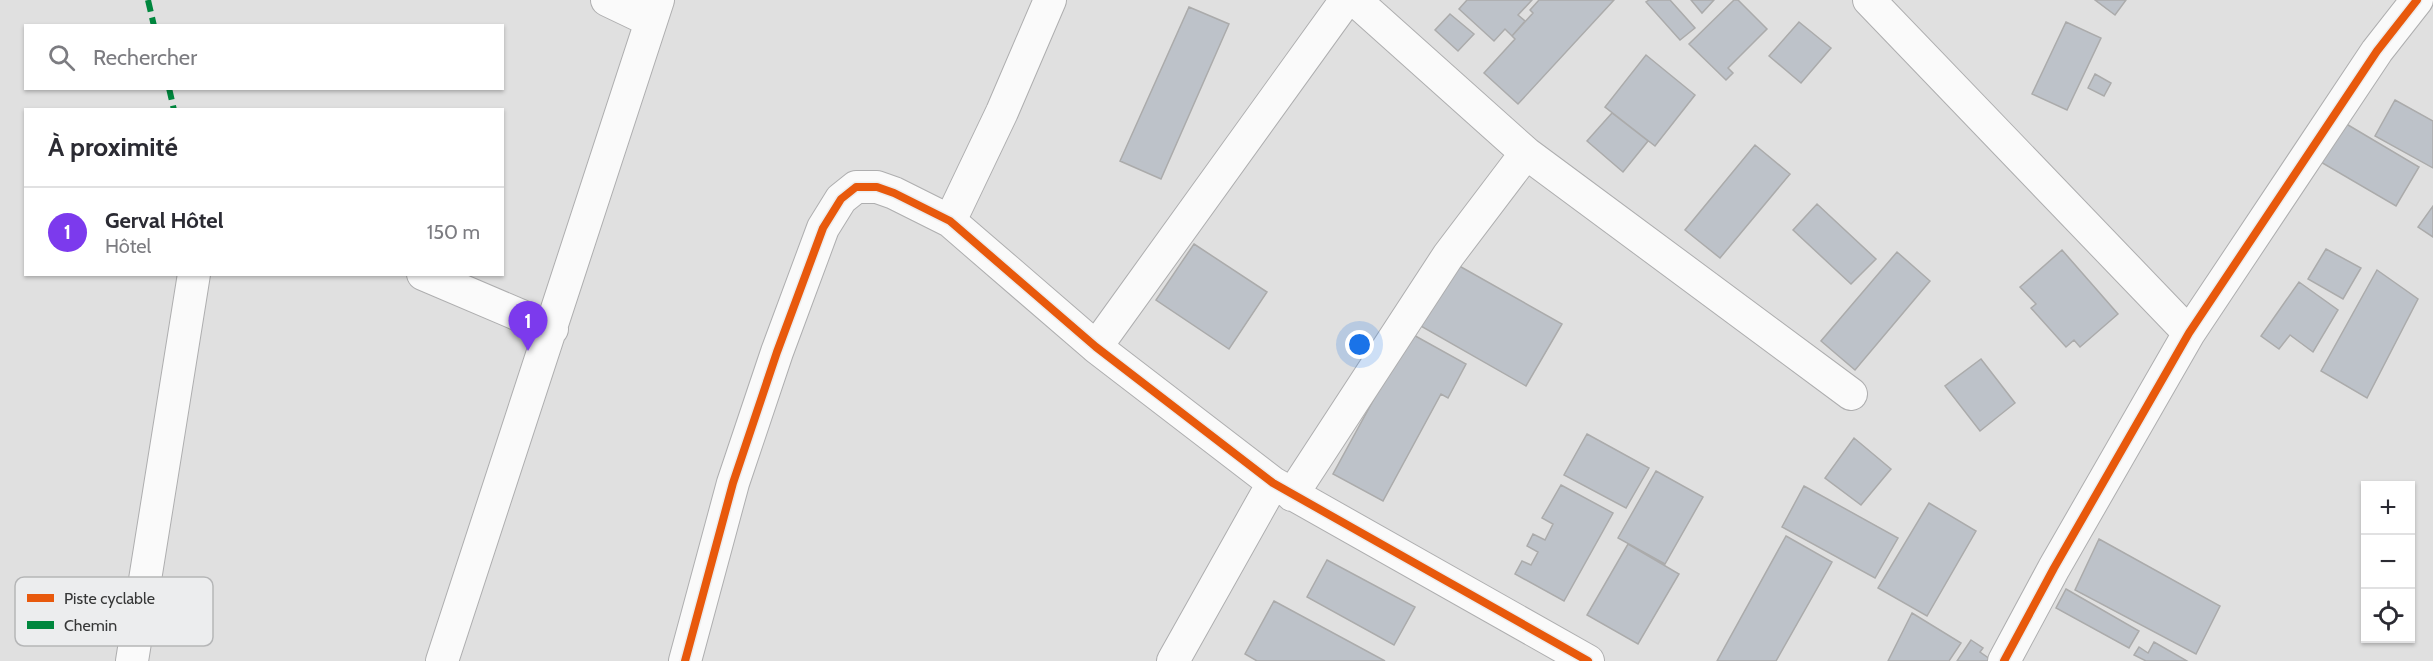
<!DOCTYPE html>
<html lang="fr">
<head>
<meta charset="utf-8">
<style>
  :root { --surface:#fff; --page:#f2f2f3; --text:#2b2b33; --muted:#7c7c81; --line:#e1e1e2; --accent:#7c3aed }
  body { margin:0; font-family:Cabin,sans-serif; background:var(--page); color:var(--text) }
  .controls { position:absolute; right:18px; bottom:18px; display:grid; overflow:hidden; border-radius:0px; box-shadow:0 2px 4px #0004 }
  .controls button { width:54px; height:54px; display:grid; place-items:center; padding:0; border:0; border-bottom:2px solid var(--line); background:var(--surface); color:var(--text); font:30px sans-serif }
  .you { position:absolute; left:1360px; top:345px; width:21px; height:21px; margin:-15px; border:4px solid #fff; border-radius:50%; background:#1a73e8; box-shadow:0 0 0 9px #1a73e833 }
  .badge { display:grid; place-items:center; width:39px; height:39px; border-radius:50%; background:var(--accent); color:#fff; font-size:20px; font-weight:700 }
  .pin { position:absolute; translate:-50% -50px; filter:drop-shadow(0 2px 3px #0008) }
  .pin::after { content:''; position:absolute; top:32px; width:21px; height:18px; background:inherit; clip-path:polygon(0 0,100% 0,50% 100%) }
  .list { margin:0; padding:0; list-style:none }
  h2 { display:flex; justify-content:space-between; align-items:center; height:78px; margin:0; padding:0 24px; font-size:26px }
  h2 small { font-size:20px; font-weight:400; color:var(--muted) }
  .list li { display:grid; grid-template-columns:39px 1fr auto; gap:18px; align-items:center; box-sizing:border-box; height:90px; padding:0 24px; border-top:2px solid var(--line) }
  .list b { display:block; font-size:22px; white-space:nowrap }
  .list p { margin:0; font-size:20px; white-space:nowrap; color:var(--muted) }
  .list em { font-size:20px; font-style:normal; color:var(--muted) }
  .icon { flex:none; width:33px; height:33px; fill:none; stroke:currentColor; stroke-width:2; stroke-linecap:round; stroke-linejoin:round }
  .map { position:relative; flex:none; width:2433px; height:661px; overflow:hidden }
  .search { position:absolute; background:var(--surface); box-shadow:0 2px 4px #0004; left:24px; top:24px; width:480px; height:66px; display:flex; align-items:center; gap:15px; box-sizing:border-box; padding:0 21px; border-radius:0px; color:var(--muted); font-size:22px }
  .panel { position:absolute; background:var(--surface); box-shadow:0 2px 4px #0004; left:24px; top:108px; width:480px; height:168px; border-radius:0px }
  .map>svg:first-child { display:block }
  .building { fill:#bdc2c9; stroke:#ababab; stroke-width:1.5 }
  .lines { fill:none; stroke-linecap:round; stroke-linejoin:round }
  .street-casing { stroke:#aeaeaf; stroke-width:34 }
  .street { stroke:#fafafa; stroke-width:32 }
  .quiet { stroke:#00873e; stroke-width:6; stroke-dasharray:12 6; stroke-linecap:butt }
  .cycleway-casing { stroke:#ecedee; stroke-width:11 }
  .cycleway { stroke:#e8590c; stroke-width:8 }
  .key { fill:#ecedee; stroke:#b5b6b7; stroke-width:1.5 }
  .key-label { font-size:16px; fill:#363737 }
</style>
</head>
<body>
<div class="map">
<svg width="2433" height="661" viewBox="0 0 2433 661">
  <rect width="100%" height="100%" fill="#e0e0e0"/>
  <!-- building -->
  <path class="building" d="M1467 0H1532L1518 15 1525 21 1512 36 1505 29 1494 41 1459 9Z
    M1539 0H1614L1518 104 1484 73 1515 39 1512 36 1533 13 1530 10Z
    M1649 0H1670L1695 28 1680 40 1646 2Z
    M1691 0H1714L1702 13Z
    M1734 0H1738L1767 29 1728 68 1733 73 1726 80 1689 44Z
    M2095 0H2126L2115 15Z
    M1189 7 1229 24 1161 179 1120 161Z
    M1450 14 1474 34 1458 51 1435 30Z
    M1799 22 1831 48 1801 83 1769 56Z
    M2066 22 2101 38 2067 110 2032 94Z
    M1646 55 1695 95 1655 146 1605 107Z
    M2095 74 2111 83 2104 96 2088 88Z
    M2395 100 2433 121V168L2375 136Z
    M1612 113 1648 141 1623 172 1587 141Z
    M2343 122 2419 167 2396 206 2319 161Z
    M1755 145 1790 174 1720 258 1685 230Z
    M1817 204 1876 259 1851 284 1793 230Z
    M2433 206V237L2418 227Z
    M1194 244 1267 292 1229 349 1156 300Z
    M2326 249 2361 268 2343 299 2308 279Z
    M2062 250 2118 314 2080 347 2074 340 2066 347 2031 308 2036 304 2020 287Z
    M1897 252 1930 281 1855 370 1821 341Z
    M1454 263 1562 324 1526 386 1419 325Z
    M2377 270 2418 299 2367 398 2321 371Z
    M2299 282 2338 310 2313 352 2290 335 2279 349 2261 336Z
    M1410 333 1466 364 1448 398 1441 394 1383 501 1333 474Z
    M1981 359 2015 403 1980 431 1945 386Z
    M1587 434 1649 468 1626 508 1564 475Z
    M1854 438 1891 469 1861 505 1825 478Z
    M1656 471 1703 497 1665 564 1618 538Z
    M1561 485 1613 513 1564 601 1515 574 1522 561 1531 565 1538 552 1527 546 1533 534 1545 540 1553 524 1542 518Z
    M1804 486 1898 538 1875 578 1782 527Z
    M1929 503 1976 531 1927 616 1878 588Z
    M1786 536 1832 562 1776 661H1717Z
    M2099 539 2220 606 2196 654 2075 590Z
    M1628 544 1679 574 1638 644 1587 615Z
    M1327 560 1415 607 1394 645 1307 597Z
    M2066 589 2139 631 2129 648 2056 608Z
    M1274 601 1385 661H1257L1245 654Z
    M1912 613 1961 643 1949 661H1888Z
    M1971 640 1983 648 1980 652 1990 659 1988 661H1957Z
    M2154 642 2187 661H2146L2134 655 2139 647 2148 653Z"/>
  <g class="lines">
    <defs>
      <path id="street" d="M607 0 651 21
        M1869 0 2189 333
        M1526 153 1851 394
        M950 221 1002 112 1050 0
        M423 274 552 329
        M1096 347 1346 0
        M1292 495 1448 256 1526 153 1355 0
        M132 661 194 274
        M442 661 658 0
        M685 661 733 483 777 352 823 228 841 199 856 187H877L894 193 950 221 1096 347 1273 483 1588 661
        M1173 661 1273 483
        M2004 661 2054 568 2189 333 2377 51 2417 0"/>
    </defs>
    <!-- street casing -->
    <use href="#street" class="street-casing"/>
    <!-- street -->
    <use href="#street" class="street"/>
    <!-- quiet -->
    <path class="quiet" d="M148 0 154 26
      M169 88 174 110"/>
    <defs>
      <path id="cycleway" d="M685 661 733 483 777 352 823 228 841 199 856 187H877L894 193 950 221 1096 347 1273 483 1588 661
        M2004 661 2054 568 2189 333 2377 51 2417 0"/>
    </defs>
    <!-- cycleway casing -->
    <use href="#cycleway" class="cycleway-casing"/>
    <!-- cycleway -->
    <use href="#cycleway" class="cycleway"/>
  </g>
  <!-- legend -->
  <rect x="15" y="577" width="198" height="69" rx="9" class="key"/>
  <rect x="27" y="594" width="27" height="8" fill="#e8590c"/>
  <rect x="27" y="621" width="27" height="8" fill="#00873e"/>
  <g class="key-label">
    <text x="64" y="604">Piste cyclable</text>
    <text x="64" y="631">Chemin</text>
  </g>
</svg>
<div class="controls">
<button>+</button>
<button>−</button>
<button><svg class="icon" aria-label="locate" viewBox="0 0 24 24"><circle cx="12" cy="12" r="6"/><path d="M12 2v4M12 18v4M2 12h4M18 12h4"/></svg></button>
</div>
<div class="you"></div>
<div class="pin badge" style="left:528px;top:351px">1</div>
<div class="search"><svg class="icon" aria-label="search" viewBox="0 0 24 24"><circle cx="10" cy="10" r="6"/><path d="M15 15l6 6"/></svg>Rechercher</div>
<section class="panel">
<h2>À proximité<small></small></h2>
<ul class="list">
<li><span class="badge">1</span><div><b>Gerval Hôtel</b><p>Hôtel</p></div><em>150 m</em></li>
</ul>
</section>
</div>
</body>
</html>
